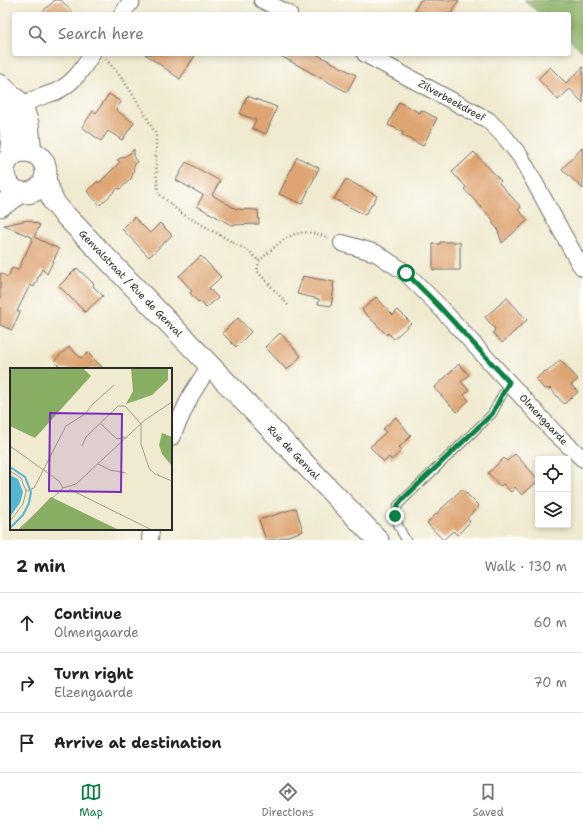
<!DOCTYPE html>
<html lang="en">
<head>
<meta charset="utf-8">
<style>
  :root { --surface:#fff; --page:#f6f6f6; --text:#222; --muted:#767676; --line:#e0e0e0; --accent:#0b8043 }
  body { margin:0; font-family:"Shantell Sans",sans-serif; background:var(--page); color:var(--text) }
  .controls { position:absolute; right:12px; bottom:12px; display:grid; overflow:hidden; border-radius:4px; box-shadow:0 2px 6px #0003 }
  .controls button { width:36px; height:36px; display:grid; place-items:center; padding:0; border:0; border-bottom:1px solid var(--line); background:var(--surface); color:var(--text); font:20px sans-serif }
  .stop { position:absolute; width:12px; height:12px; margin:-9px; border:3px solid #0b8043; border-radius:50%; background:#fff }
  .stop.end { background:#0b8043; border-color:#fff; box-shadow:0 1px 4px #0008 }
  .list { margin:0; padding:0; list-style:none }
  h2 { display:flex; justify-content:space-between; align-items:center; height:52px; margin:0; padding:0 16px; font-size:17px }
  h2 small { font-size:13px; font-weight:400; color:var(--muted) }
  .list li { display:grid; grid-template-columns:26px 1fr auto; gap:12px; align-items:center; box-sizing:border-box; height:60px; padding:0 16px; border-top:1px solid var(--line) }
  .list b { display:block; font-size:15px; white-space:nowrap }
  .list p { margin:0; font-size:13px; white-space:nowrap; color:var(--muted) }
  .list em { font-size:13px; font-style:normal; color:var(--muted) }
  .icon { flex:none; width:22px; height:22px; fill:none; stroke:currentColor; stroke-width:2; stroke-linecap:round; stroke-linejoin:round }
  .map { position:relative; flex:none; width:583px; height:540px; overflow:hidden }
  .search { position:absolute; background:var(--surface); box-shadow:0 2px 6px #0003; left:12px; right:12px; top:12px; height:44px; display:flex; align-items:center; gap:10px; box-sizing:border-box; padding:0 14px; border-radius:4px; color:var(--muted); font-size:15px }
  .sheet { height:232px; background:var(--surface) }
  nav { display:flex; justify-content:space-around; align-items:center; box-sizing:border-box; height:56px; border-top:1px solid var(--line); background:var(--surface); font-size:11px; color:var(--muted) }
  nav a { display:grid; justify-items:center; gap:2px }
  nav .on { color:var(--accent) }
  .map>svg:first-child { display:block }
  .forest { fill:#88ae64; stroke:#5a6c48 }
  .building { fill:#dea472 }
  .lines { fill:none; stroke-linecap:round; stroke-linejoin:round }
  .service-casing { stroke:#706e65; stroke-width:10 }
  .minor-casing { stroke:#706e65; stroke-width:18 }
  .tertiary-casing { stroke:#706e65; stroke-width:23 }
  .path { stroke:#706e65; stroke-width:2.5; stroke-dasharray:1 3; stroke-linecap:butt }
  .service { stroke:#fff; stroke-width:8 }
  .minor { stroke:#fff; stroke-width:16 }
  .tertiary { stroke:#fff; stroke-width:21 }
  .route { stroke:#0b8043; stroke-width:5 }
  .labels { text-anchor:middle; stroke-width:3; stroke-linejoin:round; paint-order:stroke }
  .street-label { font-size:10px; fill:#2b2b2b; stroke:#fdfcf7 }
  .inset-river { fill:none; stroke:#53b6d2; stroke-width:2 }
  .inset-road { fill:none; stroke:#a19e8e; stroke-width:1 }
  .view { fill:#7b2cbf; fill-opacity:0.15; stroke:#7b2cbf; stroke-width:2 }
  .inset-edge { fill:none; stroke:#2b2b2b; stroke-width:2 }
</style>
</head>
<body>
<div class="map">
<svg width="583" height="540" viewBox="0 0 583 540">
  <rect width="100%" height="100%" fill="#fdfcf7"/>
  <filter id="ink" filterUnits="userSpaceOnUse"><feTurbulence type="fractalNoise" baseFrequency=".025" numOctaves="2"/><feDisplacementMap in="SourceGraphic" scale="8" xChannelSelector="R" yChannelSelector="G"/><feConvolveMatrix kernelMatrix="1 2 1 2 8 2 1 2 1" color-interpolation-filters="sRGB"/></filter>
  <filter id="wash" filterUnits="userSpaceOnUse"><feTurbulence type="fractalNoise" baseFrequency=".012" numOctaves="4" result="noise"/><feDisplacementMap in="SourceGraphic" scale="16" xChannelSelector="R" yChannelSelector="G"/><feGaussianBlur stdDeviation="0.9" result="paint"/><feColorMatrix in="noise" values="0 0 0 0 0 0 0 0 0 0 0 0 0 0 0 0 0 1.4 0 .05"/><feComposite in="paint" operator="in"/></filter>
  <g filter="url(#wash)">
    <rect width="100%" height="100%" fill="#f0ead0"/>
    <!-- forest -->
    <path class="forest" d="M524 0H583V52L569 39V14H540Z"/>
    <g id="blocks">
      <!-- building -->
      <path class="building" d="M55 0H61L74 14H40Z
        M420 0H459L451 14H423L415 10Z
        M145 54H196L180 79Z
        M277 54H316L356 75 347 92Z
        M550 67 566 83 583 67V103L570 89 558 100 538 79Z
        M109 94 121 102 116 110 134 123 122 140 108 131 101 141 82 127 93 111 96 113Z
        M247 96 277 107 266 134 252 128 256 120 240 114Z
        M399 102 420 113 421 110 437 118 423 146 402 135 403 132 388 125Z
        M583 147V189L562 169Z
        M134 149V158L137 162 134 166 133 173 131 179 120 189 118 188 100 205 87 191 98 181 99 183 120 162 117 160 129 154Z
        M474 152 501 181 499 183 521 207 518 210 528 220 502 243 497 228 493 224V220L464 189 466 187 452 172Z
        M297 157 319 168 302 204 279 194Z
        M186 162 220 181 212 195 236 209 258 210 259 224 231 225 197 206 203 195 176 180Z
        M346 179 377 196 365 215 334 199Z
        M134 217 150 233 160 223 172 235 149 257 122 229Z
        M28 220 40 225 34 237 59 249 47 274 42 269 34 287 30 285 17 311 20 312 12 330 0 325V273L8 277 12 268 18 270 33 238 4 225Z
        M440 242H460V270H433V244H440Z
        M201 256 221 277 209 288 218 298 206 308 201 302 199 303 190 293 192 291 179 276Z
        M77 268 94 284 93 286 103 296 85 312 59 286Z
        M303 276 334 282 333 287 334 288 331 306 318 304 319 299 297 294Z
        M376 297 393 315 398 310 411 323 394 339 388 333 387 335 362 310Z
        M507 298 527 320 502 343 493 333 495 329 485 317Z
        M238 318 251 332 236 347 222 333Z
        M280 333 301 356 287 370 265 347Z
        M69 347 81 358 88 353 104 369H62L54 361Z
        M560 360 578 379 571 385 578 392 564 404 550 388 549 390 547 388 545 390 536 379 545 371 547 372Z
        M459 364 469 375 461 382 469 390 464 395 469 400 457 412 434 388Z
        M396 417 411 436 399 447 402 450 391 460 389 457 384 462 370 447 386 432 383 429Z
        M515 454 538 479V481L522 495 515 487 511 492 503 484 500 486 488 473 504 458 507 461Z
        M462 489 479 506 467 518 470 522 457 535 453 531 443 540 427 523Z
        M296 508 303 531 276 540H266L259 520Z"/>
    </g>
  </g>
  <g filter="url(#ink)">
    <use href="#blocks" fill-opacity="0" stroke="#706e65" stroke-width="1"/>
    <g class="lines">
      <defs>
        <path id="service" d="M406 540C398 526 394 520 398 505L492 414 509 382"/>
        <path id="minor" d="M262 0 289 14
          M122 14 132 0
          M365 54 488 120 504 136 520 156 579 263 583 268
          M22 105C32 99 44 96 55 92 73 84 82 70 92 54
          M342 243 376 253 406 273 437 304 554 432 583 459
          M171 438 191 395 210 365
          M150 540 151 529"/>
        <path id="tertiary" d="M0 85 22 105 28 124 31 152
          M0 89 7 107 13 154
          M4 172a21 21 0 1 1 42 0a21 21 0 1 1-42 0Z
          M45 179 53 201 63 213 378 540
          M0 206 13 198 17 192"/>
      </defs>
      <!-- service casing -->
      <use href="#service" class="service-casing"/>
      <!-- minor casing -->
      <use href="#minor" class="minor-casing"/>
      <!-- tertiary casing -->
      <use href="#tertiary" class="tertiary-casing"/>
      <!-- path -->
      <path class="path" d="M106 59 124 81 144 112 156 135V166L158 193 181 213 250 252 259 261
        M288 305 257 271 259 261C284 239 294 224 329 238"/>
      <!-- service -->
      <use href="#service" class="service"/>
      <!-- minor -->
      <use href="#minor" class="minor"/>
      <!-- tertiary -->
      <use href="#tertiary" class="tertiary"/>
    </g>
  </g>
  <g class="lines" filter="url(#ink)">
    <!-- route -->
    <path class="route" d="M395 516 398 505 404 498 492 414 509 382 437 304 406 273"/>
  </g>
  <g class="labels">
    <!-- street labels -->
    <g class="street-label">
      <text transform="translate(452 100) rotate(29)" y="4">Zilverbeekdreef</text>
      <text transform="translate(131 283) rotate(46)" y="4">Genvalstraat / Rue de Genval</text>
      <text transform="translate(544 419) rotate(47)" y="4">Olmengaarde</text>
      <text transform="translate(294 452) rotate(46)" y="4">Rue de Genval</text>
    </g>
  </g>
  <!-- overview -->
  <g transform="translate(10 368)">
    <rect width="162" height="162" fill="#f0ead0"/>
    <path d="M0 0H73L81 8 25 70 0 58ZM121 0H158V12L142 27 116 36 123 23ZM152 65 162 69V98L152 86 149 77ZM41 129 109 162H9Z" fill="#88ae64"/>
    <path d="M0 107 8 111 13 124 10 135 0 149Z" fill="#53b6d2"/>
    <path class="inset-river" d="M0 99 15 109 21 124 19 135 13 147 0 160"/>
    <path class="inset-road" d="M0 37 42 0M91 56 107 71 116 69M0 78 49 113 53 120M72 78 76 69 108 38H115L131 56V76L139 100 145 106 162 113M88 96 100 102 116 105M0 103 11 110 16 123 13 136 0 153M59 121 142 162M16 123 24 120 56 58 75 46 83 36 104 17M8 162 53 120 66 116 135 52 162 34"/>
    <path class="view" d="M40 45 112 46 111 124 39 123Z"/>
    <rect width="162" height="162" class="inset-edge"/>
  </g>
</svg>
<div class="controls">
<button><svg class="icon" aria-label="locate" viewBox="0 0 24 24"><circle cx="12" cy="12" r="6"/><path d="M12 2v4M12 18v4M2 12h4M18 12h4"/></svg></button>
<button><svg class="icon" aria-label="layers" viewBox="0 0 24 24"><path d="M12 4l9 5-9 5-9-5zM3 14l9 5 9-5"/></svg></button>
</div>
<div class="stop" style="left:406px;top:273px"></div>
<div class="stop end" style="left:395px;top:516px"></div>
<div class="search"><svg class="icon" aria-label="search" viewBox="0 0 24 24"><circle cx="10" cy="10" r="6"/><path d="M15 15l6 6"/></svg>Search here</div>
</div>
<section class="sheet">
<h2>2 min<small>Walk · 130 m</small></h2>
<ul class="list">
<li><svg class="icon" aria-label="ahead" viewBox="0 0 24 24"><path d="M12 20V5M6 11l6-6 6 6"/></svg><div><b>Continue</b><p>Olmengaarde</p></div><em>60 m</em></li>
<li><svg class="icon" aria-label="right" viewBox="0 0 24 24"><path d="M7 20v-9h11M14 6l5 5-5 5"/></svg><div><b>Turn right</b><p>Elzengaarde</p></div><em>70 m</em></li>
<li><svg class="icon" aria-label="arrive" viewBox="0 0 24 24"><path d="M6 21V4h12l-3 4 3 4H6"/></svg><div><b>Arrive at destination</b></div></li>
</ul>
</section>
<nav>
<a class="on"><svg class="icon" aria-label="map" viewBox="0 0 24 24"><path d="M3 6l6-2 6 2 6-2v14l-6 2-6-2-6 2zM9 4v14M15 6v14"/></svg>Map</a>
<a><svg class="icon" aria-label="directions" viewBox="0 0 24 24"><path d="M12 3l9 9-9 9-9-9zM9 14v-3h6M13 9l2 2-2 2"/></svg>Directions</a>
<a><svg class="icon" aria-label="saved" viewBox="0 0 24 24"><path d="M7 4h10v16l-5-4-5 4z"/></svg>Saved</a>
</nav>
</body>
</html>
